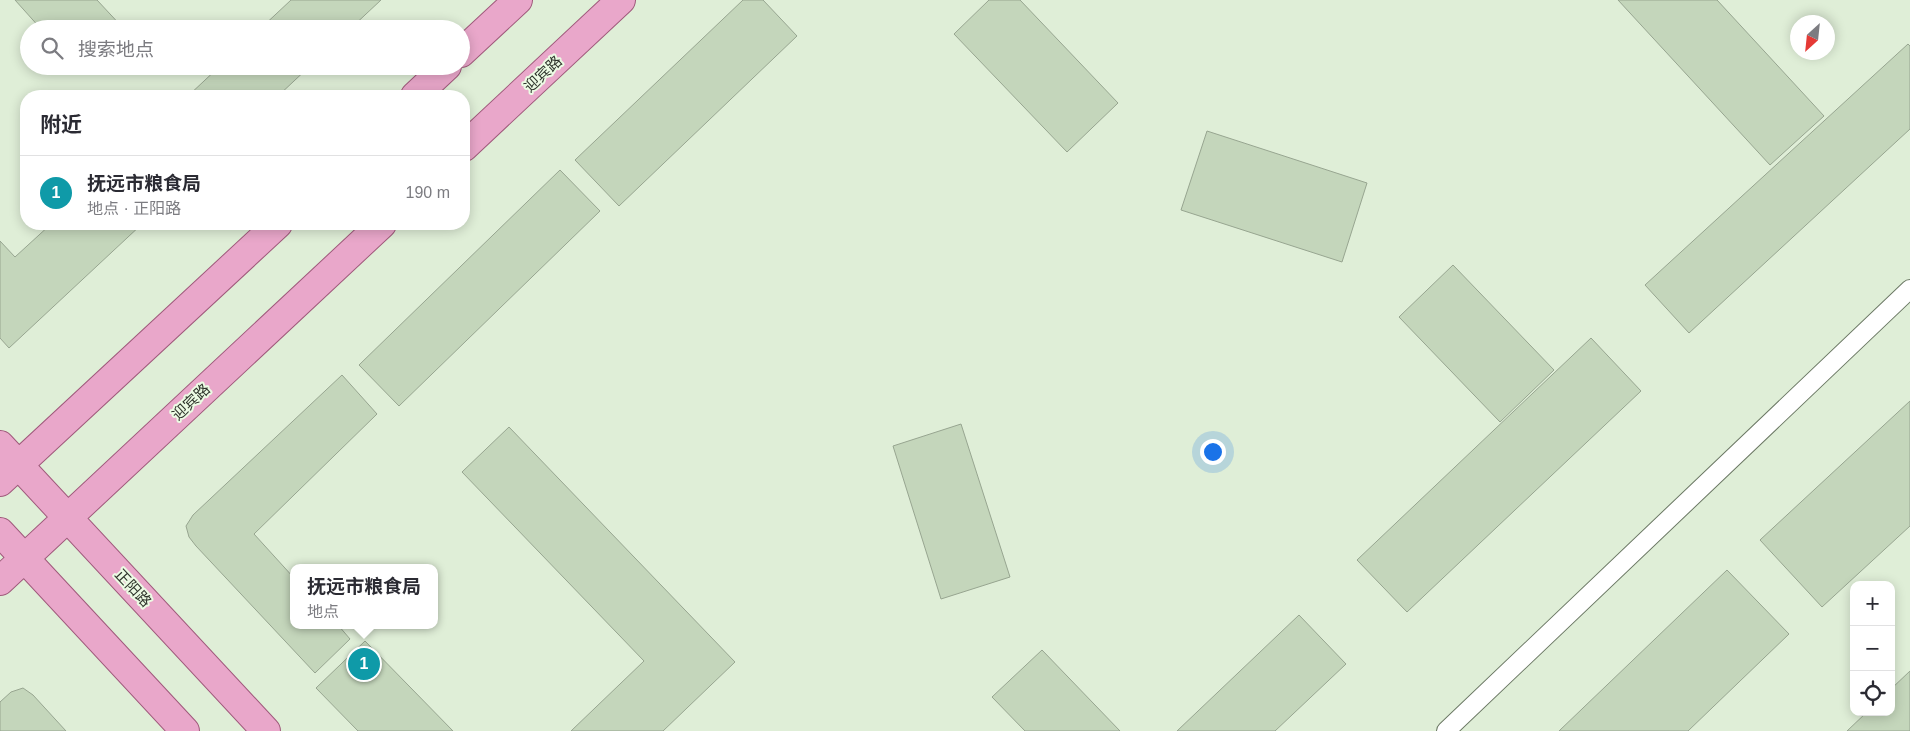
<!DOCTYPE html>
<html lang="zh">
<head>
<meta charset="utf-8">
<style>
  :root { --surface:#fff; --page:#f7f7f7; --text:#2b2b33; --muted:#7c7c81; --line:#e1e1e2; --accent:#111827 }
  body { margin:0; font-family:Arial,"Noto Sans SC",sans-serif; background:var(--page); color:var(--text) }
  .controls { position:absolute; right:15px; bottom:15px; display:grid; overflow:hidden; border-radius:10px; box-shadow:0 2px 12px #0003 }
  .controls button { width:45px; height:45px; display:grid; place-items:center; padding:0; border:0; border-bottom:1px solid var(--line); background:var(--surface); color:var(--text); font:25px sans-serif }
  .compass { position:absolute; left:1790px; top:15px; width:45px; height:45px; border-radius:50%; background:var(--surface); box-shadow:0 2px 12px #0003; rotate:207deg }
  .you { position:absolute; left:1212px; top:451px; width:18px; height:18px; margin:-12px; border:4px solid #fff; border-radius:50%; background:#1a73e8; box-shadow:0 0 0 8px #1a73e833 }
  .badge { display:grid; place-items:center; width:32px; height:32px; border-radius:50%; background:var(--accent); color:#fff; font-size:16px; font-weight:700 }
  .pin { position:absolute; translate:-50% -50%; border:2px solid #fff; box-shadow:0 1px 5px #0006 }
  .popup { position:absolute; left:290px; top:564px; width:148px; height:65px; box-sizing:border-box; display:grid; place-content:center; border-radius:10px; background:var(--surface); filter:drop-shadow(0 1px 4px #0005); font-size:16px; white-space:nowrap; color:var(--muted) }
  .popup b { font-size:19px; color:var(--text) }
  .popup::after { content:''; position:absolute; left:50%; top:100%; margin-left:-10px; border:10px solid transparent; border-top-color:var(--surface) }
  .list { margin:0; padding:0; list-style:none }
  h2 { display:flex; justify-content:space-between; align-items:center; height:65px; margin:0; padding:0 20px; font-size:21px }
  h2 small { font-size:16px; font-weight:400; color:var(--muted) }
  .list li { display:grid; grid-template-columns:32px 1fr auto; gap:15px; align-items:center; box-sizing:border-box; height:75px; padding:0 20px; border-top:1px solid var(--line) }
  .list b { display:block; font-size:19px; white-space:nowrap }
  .list p { margin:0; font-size:16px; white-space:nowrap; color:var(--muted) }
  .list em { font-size:16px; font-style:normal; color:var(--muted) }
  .icon { flex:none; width:28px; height:28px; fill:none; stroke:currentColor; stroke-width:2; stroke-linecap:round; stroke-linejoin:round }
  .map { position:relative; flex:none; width:1910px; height:731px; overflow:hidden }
  .search { position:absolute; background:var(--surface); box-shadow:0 2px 12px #0003; left:20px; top:20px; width:450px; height:55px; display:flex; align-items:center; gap:12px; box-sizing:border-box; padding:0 18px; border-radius:28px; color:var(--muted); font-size:19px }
  .panel { position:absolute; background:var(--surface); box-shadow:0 2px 12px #0003; left:20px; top:90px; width:450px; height:140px; border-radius:20px }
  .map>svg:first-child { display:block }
  .building { fill:#c4d6bb; stroke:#97a590 }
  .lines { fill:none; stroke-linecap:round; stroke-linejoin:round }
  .pedestrian-casing { stroke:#6b7864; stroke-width:20 }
  .primary-casing { stroke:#9f597b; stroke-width:30 }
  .pedestrian { stroke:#fff; stroke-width:18 }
  .primary { stroke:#e9a7ca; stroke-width:28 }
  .labels { text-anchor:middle; stroke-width:4; stroke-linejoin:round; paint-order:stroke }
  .street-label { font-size:15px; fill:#2f352c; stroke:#ecfbe4 }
</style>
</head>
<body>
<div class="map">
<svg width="1910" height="731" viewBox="0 0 1910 731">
  <rect width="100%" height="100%" fill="#dfeed7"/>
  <!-- building -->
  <path class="building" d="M15 0H97L124 29H41Z
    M291 0H381L350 29H260Z
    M743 0H763L797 36 619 206 575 160Z
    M989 0H1020L1118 103 1067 152 954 34Z
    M1618 0H1717L1824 116 1770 165Z
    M1908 44 1910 46V129L1689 333 1645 285Z
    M220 66H310L278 96H188Z
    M1207 131 1367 183 1342 262 1181 210Z
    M560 170 600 211 399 406 359 365Z
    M51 224H142L9 348 0 338V241L15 257Z
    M1453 265 1554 370 1500 422 1399 317Z
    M1591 338 1641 391 1407 612 1357 560Z
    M342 375 377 414 254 534 294 578V625H338L350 639 315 673 196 546 189 537 186 526 193 515Z
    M1910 401V526L1822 607 1760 540Z
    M961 424 1010 577 941 599 893 446Z
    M509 427 735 662 663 731H571L644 661 462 472Z
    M1727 570 1789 634 1688 731H1559Z
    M1299 615 1346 664 1275 731H1177Z
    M365 641 453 731H358L316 688Z
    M1042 650 1120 731H1025L992 697Z
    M1910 671V731H1847L1867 712H1891V689Z
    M23 688 33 695 66 731H0V702L11 692Z"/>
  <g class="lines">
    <defs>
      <path id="pedestrian" d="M1446 731 1910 289"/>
      <path id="primary" d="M461 53 518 0
        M415 96 447 66
        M464 147 621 0
        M0 445 266 731
        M0 482 278 224
        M0 532 185 731
        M0 581 382 224"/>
    </defs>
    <!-- pedestrian casing -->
    <use href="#pedestrian" class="pedestrian-casing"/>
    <!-- primary casing -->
    <use href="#primary" class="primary-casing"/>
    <!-- pedestrian -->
    <use href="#pedestrian" class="pedestrian"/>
    <!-- primary -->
    <use href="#primary" class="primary"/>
  </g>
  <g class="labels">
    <!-- street labels -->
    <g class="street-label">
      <text transform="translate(543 74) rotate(-43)" y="5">迎宾路</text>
      <text transform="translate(191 402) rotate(-43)" y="5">迎宾路</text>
      <text transform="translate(133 588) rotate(47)" y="5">正阳路</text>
    </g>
  </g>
</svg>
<div class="controls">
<button>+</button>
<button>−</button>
<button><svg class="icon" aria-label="locate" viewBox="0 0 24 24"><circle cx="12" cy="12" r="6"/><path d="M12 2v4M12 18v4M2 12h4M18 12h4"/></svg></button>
</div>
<svg class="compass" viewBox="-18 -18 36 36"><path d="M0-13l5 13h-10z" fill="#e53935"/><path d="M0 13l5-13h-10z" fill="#7c7c81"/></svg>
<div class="you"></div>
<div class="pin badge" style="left:364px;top:664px;background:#0f9aa8">1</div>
<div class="popup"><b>抚远市粮食局</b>地点</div>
<div class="search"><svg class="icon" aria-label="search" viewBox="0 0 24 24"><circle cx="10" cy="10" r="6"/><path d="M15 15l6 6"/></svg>搜索地点</div>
<section class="panel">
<h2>附近<small></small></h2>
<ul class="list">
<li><span class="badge" style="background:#0f9aa8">1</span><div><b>抚远市粮食局</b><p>地点 · 正阳路</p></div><em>190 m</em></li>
</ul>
</section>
</div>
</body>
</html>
